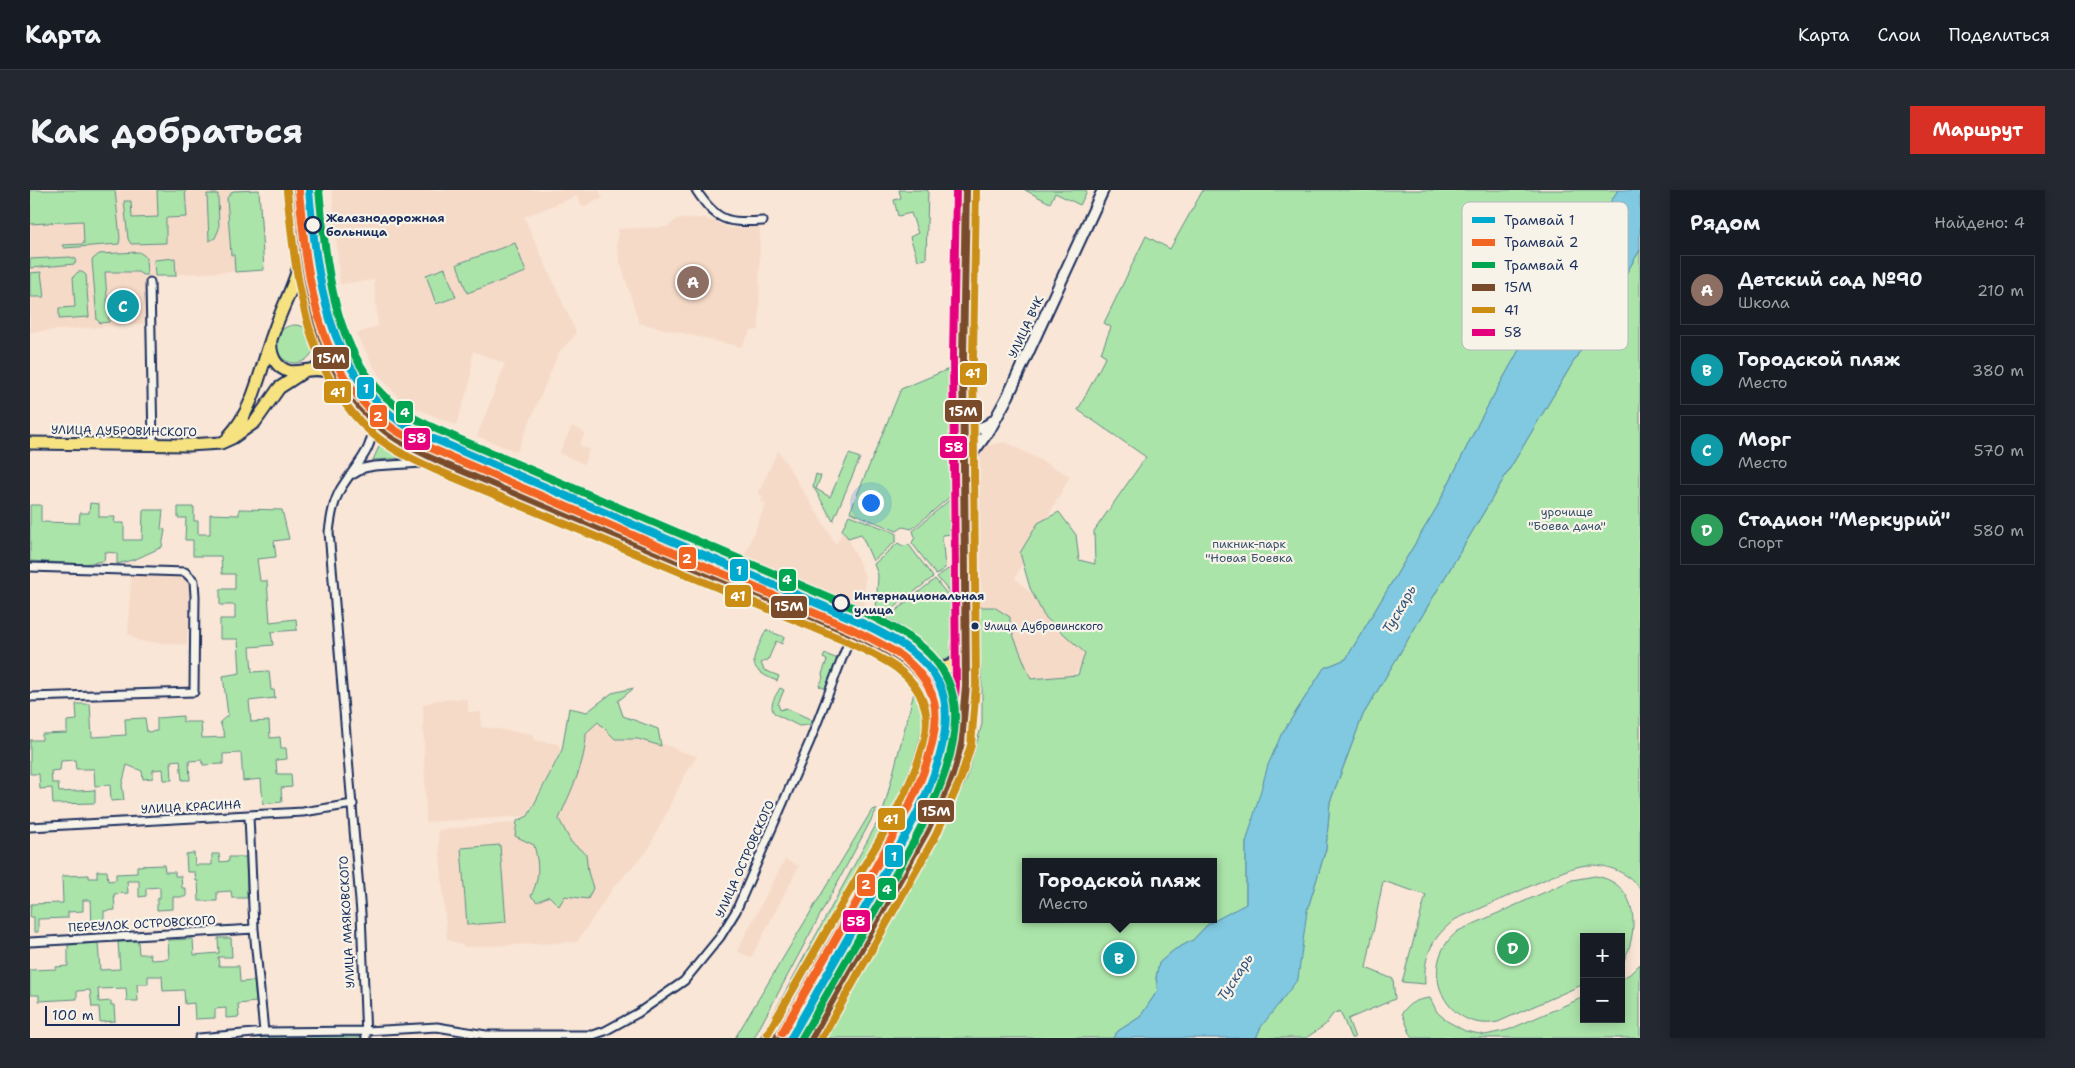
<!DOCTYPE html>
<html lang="ru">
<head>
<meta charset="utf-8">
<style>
  :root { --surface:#171b24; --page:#242831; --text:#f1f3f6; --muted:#9ea1a6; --line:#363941; --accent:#d93025 }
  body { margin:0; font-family:"Shantell Sans",sans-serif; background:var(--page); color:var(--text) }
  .controls { position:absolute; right:15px; bottom:15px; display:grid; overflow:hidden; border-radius:0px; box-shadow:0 2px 12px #0003 }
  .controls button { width:45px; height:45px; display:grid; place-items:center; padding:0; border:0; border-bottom:1px solid var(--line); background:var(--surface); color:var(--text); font:25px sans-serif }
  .scale { position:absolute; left:15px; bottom:12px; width:135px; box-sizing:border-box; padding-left:5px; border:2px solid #1b2f5e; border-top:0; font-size:14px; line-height:18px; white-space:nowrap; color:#1b2f5e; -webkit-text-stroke:4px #f7f3e8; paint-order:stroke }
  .you { position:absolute; left:840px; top:312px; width:18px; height:18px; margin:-12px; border:4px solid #fff; border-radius:50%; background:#1a73e8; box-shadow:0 0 0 8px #1a73e833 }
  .badge { display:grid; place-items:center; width:32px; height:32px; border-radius:50%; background:var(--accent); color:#fff; font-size:16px; font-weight:700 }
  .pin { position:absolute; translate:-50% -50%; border:2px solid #fff; box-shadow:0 1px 5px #0006 }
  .popup { position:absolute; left:992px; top:668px; width:195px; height:65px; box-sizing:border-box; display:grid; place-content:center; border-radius:0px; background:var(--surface); filter:drop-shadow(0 1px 4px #0005); font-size:16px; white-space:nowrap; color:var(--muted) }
  .popup b { font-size:19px; color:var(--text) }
  .popup::after { content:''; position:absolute; left:50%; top:100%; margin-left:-10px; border:10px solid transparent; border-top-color:var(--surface) }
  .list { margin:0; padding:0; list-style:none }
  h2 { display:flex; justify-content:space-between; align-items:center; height:65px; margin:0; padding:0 20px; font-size:21px }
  h2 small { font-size:16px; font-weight:400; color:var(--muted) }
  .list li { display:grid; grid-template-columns:32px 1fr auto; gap:15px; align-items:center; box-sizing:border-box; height:70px; margin:0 10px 10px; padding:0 10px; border:1px solid var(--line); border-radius:0px }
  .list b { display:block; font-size:19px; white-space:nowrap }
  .list p { margin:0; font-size:16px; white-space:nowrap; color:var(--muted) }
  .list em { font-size:16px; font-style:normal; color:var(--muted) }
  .map { position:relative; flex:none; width:1610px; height:848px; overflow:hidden; border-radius:0px }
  header { display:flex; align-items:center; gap:30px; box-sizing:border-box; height:70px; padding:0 25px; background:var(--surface); border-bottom:1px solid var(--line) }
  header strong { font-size:24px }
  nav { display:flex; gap:28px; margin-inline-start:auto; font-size:18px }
  .intro { display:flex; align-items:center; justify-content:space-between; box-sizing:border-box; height:120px; padding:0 30px }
  h1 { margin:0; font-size:35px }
  .button { padding:12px 22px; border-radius:0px; background:var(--accent); color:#fff; font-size:18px; font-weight:700 }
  main { display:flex; gap:30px; padding:0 30px }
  aside { flex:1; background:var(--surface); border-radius:0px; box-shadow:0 2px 12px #0003 }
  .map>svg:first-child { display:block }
  .built { fill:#f6dac8 }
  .green { fill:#abe4a9; stroke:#638a84; fill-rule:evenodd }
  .water { fill:#80c9e0; stroke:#588bac }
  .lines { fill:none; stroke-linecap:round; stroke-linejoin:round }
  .street-casing { stroke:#1b2f5e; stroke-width:11 }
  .secondary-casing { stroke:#1b2f5e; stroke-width:14 }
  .primary-casing { stroke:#1b2f5e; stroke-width:15 }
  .street { stroke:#f7f3e8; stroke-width:7 }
  .secondary { stroke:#f7f3e8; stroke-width:10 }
  .primary { stroke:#f7e281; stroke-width:11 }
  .bus-1-casing { stroke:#f7f3e8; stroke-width:11 }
  .bus-2-casing { stroke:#f7f3e8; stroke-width:11 }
  .bus-3-casing { stroke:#f7f3e8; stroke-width:11 }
  .bus-1 { stroke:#7a4b2a; stroke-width:8 }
  .bus-2 { stroke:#cb8e13; stroke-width:8 }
  .bus-3 { stroke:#e5007d; stroke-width:8 }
  .tram-1-casing { stroke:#f7f3e8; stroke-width:11 }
  .tram-2-casing { stroke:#f7f3e8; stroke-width:11 }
  .tram-3-casing { stroke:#f7f3e8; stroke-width:11 }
  .tram-1 { stroke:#00a9ce; stroke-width:8 }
  .tram-2 { stroke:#f26522; stroke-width:8 }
  .tram-3 { stroke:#00a651; stroke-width:8 }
  .stop-dot { fill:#f7f3e8; stroke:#1b2f5e; stroke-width:2.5 }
  .bus-dot { fill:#1b2f5e; stroke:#f7f3e8; stroke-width:2 }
  .labels { text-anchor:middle; stroke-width:4.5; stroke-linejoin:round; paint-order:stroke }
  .bus-label { font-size:11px; fill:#1b2f5e; stroke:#f7f3e8; text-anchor:start }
  .stop-label { font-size:12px; font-weight:bold; fill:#1b2f5e; stroke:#f7f3e8; text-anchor:start }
  .street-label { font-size:12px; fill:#1b2f5e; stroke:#f7f3e8 }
  .park-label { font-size:12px; fill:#38536d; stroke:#f7f3e8 }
  .water-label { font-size:14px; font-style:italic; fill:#34567e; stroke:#f7f3e8 }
  .key { fill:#f7f3e8; stroke:#b5b8bf; stroke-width:1 }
  .key-label { font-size:14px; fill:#1b2f5e }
  .line-badge { stroke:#f7f3e8; stroke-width:2 }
  .badge-label { font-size:14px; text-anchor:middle; font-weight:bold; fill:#fff }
</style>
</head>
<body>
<header>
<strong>Карта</strong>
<nav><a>Карта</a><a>Слои</a><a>Поделиться</a></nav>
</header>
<div class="intro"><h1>Как добраться</h1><a class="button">Маршрут</a></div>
<main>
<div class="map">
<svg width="1610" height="848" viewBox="0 0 1610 848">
  <rect width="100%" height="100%" fill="#f9e6d6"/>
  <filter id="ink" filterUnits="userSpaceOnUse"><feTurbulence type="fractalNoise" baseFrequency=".02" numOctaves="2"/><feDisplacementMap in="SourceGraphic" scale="10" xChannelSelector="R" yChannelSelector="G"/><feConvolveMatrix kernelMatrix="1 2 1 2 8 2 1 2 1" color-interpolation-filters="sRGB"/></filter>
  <g filter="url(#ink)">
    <!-- built -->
    <path class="built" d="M0 0H229L234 80 115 86 116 134 0 142Z
      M302 0H569L573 8 552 17 547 6 494 27 546 142 543 148 529 162 487 262 447 246 475 174 443 161 440 192 426 235 373 213 348 184 326 144 348 136 344 90 310 94Z
      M675 28 701 38 730 37 729 140 721 141 711 157 609 133 589 68 587 56 588 39 637 37 647 29Z
      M542 236 555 243 549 255 559 260 554 274 529 263Z
      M976 252 1040 286 985 388 1059 460 1056 473 1037 490 997 492 969 426H936L935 259Z
      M748 260 806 354 813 341 818 348 835 386 834 416 827 441 705 388 736 314 731 311 733 306 728 304Z
      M101 385 161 387 157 455 108 451 98 443Z
      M438 509V522H451V537L504 544V550L528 554 531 560 497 626 396 632 393 515 407 510Z
      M568 525 652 562 667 566 655 585 618 660 583 698 547 752 436 757 417 749 408 640 498 631Z
      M755 669 769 676 721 768 707 761Z"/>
    <!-- green -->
    <path class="green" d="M0 0H85L90 48 89 54 34 58 32 55 54 54 53 31 0 34Z
      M127 0H155L157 27 136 28V53L101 54 98 49 94 11H101L102 28 128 27Z
      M229 0 234 80 205 82 204 65H201L197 8 203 1Z
      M869 0H898L896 69 888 70 880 47 888 43 881 23 868 26 864 10 871 8Z
      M995 0H1055L1057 1 1050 15 1025 3 1020 13Z
      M1173 0H1588L1499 142 1450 230 1407 317 1316 469 1294 478 1251 545 1216 653V715L1178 734 1163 750 1144 760 1129 773 1126 788 1128 800 1110 827 1088 841 1083 848H791L823 791 867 723 936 591 952 534V497L947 417H964L980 427V437L1001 489 1048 485 1055 463 1014 426 1000 398 990 363 1008 333 1029 322 1046 345 1049 370 1065 374 1064 341 1116 267 1048 220 1076 166 1071 163 1081 137 1074 133 1116 46 1140 59ZM995 672H1183V729H995Z
      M177 4H188L189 39 185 48 179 51Z
      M485 53 496 82 437 103 427 74Z
      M1610 60V699C1598 681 1572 672 1551 676 1535 679 1519 688 1505 694 1478 706 1452 718 1426 729 1403 746 1393 765 1395 794L1372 792 1396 705 1353 691 1336 778 1363 789 1365 809 1318 829 1325 848H1321L1310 821 1303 824 1295 835 1276 848H1226L1277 721 1296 659 1300 612 1333 525Z
      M109 62 116 67 117 85H113L108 82H75L79 132 70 133 67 130 62 70 69 64Z
      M40 67 46 69 45 74 0 78V69Z
      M145 68 146 86H125L124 70Z
      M415 78 426 107 406 114 396 85Z
      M11 82 14 107H0V83Z
      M48 82H52L56 85 59 127 29 129V118L45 117 43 87Z
      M246 154a19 19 0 1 1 38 0a19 19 0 1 1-38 0Z
      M919 179 924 182 925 186 923 304 882 339 873 337 867 341 820 322 871 199Z
      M351 252 377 268 343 270Z
      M819 264 830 268 803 331 783 296 786 284 791 286 786 299 800 307Z
      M923 307 924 344 912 345 915 378 906 385 882 353 885 347 883 341Z
      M60 313 69 314V327H85L84 333H94V350H112L113 320H133L131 339 135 340 132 357 106 369 87 374V363L75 362 74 371 54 374 0 371V315H11V332L49 333 50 323H59Z
      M148 317H164V331H168V344H180V324L209 325V319L252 320 259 349 244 351 246 367 227 369 230 391H237L240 432 266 429 267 440 241 442 243 455 220 457 222 482 239 481 241 500H244L245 508 219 511 221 532 239 531 240 548 250 547 251 558H256L257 569 246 570 247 584H261L262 597 251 598 252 612 233 614 231 589 213 591 211 563 193 564V574L173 575 172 570 159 571 160 590H152L150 570 141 571 142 590H134L133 579 123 580V588L113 589 112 581 97 575 92 595 94 610 81 611 80 595 65 596 64 579H46L45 570 31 571 30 580 21 581 22 593H28L29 602 65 600V613L23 614 22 598 10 599 9 584H0V550H12V544L37 543V531L47 530 46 514H60L62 547 96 545 95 529 115 528 117 542 127 541V528L153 526V532H171L172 548 195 547 190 532 198 525 193 486 210 483 208 449H190V429H205V415H190V399H205V384H192L191 366H163V350H155L156 328H148Z
      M819 325 866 343V351L843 371 831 344 818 348 812 340Z
      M868 353 873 356 879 355 903 387 850 429 846 421 848 385 844 374Z
      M918 379 925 383V409L907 387Z
      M905 389 925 414 924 462 922 467 915 470 907 467 868 441 871 436 857 428Z
      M736 440 754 447 752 454 746 451 738 470 731 473 734 480 749 486 747 491C712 477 724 468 736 440Z
      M795 464 808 469 796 499 789 496 793 488 792 484 797 470 793 468Z
      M604 498 588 511 593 526 628 539 631 556 608 549H585L568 532 556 543C556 573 540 602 529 629L541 652 556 664 558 682 563 698 558 709 535 706 529 716 519 706 507 712 501 706C510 687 509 675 504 655L485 646 487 631 498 626 532 560 539 518 557 522 582 503Z
      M750 498 754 500 748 514 750 520 756 518 782 530 779 535 769 536 745 524C738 516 745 507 750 498Z
      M885 499C909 521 873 599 860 623L737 848H730L853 622Z
      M847 619 724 848H705L842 620Z
      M470 655 476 732 437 735 431 658Z
      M164 663 165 675H182V664H189L190 672 199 671V667H216L217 708H202L201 701 187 702V711H169L168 691H166L165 682H157L156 664Z
      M134 675 135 682H145V686H151L152 698H156V707H143V719L127 720V709L130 708V697L116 698V706L109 707V691H97L98 703 84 704 85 720 74 721V740H62L61 710H53V721L38 722V728L8 729V742H4V727H0L1 714 33 713 32 686 59 685V688H67V681H77L78 691 86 690V684L107 683V676Z
      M1565 686C1610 693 1610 743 1591 776V747H1554V794L1468 832C1415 843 1385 775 1428 741L1542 690Z
      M188 748H201L202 767H188L189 776H209L210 792 224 791 226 812 208 814 209 827 196 828V818L185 819V828L165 829 164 813 155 814 154 800 133 801 132 786H118V794H107L108 811H97L96 798 68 799 69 812 81 811V815H84L85 831 70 832 69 817H62L60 800 47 801V809L9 811V805H0V780L26 779V777L38 776V755L68 753 70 780 90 779 88 752 108 751 109 764H120L121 770 139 769 138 750 163 749 164 765 189 763Z
      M1610 774V848H1382L1372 823C1380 812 1386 810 1400 808L1407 822 1417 831 1435 841 1455 845 1478 840 1554 807V829H1591V789L1600 784Z
      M332 844V848H224L239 847Z"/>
    <!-- water -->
    <path class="water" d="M1588 0H1610V60L1333 525 1300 612 1296 659 1277 721 1268 789 1231 837 1226 848H1083L1088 841 1110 827 1128 800 1126 788 1129 773 1144 760 1163 750 1178 734 1216 714V653L1238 575 1251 545 1294 478 1316 469 1407 317 1450 230 1499 142Z"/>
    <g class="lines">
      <defs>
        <path id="street" d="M666 0C687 32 697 33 733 31
          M120 92 123 255
          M324 284 334 278 344 276 409 272
          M0 377 155 382 164 391 165 406 164 502 0 507
          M219 626 224 739 234 842
          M0 637 273 622 323 614
          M0 752 224 739
          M169 848 234 842 336 841 407 837 456 845H563L575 841 608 823 654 791 690 747 706 721 780 551 822 443
          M336 848 331 723 299 342C301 327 303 313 310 300 325 274 344 263 343 230"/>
        <path id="secondary" d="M934 224C939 239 951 242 963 231
          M935 280 941 265 960 239 978 206 1073 0"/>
        <path id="primary" d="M267 0C273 64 281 131 311 189
          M241 149C240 157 241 164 245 171 260 193 279 173 298 182 314 190 329 216 342 229 361 247 387 260 410 271L805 435 862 463 880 468 899 479H911L921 476 928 469 935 455
          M199 246C225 219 231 175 244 141 255 110 267 92 273 58
          M0 253 158 255 191 253 202 248 225 232 249 198 272 183
          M911 529C911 520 911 512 922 510L928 513 929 527
          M747 848C775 798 804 749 832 699 859 652 908 582 907 527 906 504 893 485 876 472
          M781 848 897 640 922 585 931 553 936 495 933 167 936 0"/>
      </defs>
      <!-- street casing -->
      <use href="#street" class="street-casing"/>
      <!-- secondary casing -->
      <use href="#secondary" class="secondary-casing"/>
      <!-- primary casing -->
      <use href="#primary" class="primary-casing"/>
      <!-- street -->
      <use href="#street" class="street"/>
      <!-- secondary -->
      <use href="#secondary" class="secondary"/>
      <!-- primary -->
      <use href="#primary" class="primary"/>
      <defs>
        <path id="bus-1" d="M267 0C275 82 282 181 351 237 368 252 390 261 410 271L822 443C853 458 890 473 902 508 908 525 907 544 902 561 889 607 862 648 838 690 807 742 777 795 747 848
          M781 848 897 640 922 585 931 553 936 495 933 167 936 0"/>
        <path id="bus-2" d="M257 1C266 85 274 185 343 244 362 260 384 270 406 280L818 452C846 466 882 479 893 512 899 527 897 545 892 560 878 606 851 647 827 688 797 740 768 791 738 843
          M792 848 906 645 931 588 941 555 946 495 943 167 946 0"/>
        <path id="bus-3" d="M277 0C285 78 292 176 358 230 374 243 395 253 414 262L826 434C860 451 898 466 912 505 918 521 918 540 914 557 904 600 878 639 857 677 825 734 791 791 759 848
          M772 843 888 635 913 582 921 551 926 495 923 167 926 0"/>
      </defs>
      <!-- bus-1 casing -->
      <use href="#bus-1" class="bus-1-casing"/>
      <!-- bus-2 casing -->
      <use href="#bus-2" class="bus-2-casing"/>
      <!-- bus-3 casing -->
      <use href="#bus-3" class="bus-3-casing"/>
      <!-- bus-1 -->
      <use href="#bus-1" class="bus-1"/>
      <!-- bus-2 -->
      <use href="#bus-2" class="bus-2"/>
      <!-- bus-3 -->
      <use href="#bus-3" class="bus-3"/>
      <defs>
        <path id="tram-1" d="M279 0C287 83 295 178 369 231 386 243 408 250 427 259L826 430C856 445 893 461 909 493 921 519 915 549 907 575 896 611 876 644 858 677 826 734 793 791 761 848"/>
        <path id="tram-2" d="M269 1C277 85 286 189 365 240 383 252 404 259 423 268L822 439C850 453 885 468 899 498 911 520 904 549 897 572 886 607 867 639 849 671 818 729 784 786 752 843"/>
        <path id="tram-3" d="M289 0C297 78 303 176 376 223 393 235 413 241 431 250L831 421C863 437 903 455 918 491 948 558 876 664 844 722 820 764 796 806 772 848"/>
      </defs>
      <!-- tram-1 casing -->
      <use href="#tram-1" class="tram-1-casing"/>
      <!-- tram-2 casing -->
      <use href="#tram-2" class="tram-2-casing"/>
      <!-- tram-3 casing -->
      <use href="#tram-3" class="tram-3-casing"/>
      <!-- tram-1 -->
      <use href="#tram-1" class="tram-1"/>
      <!-- tram-2 -->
      <use href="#tram-2" class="tram-2"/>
      <!-- tram-3 -->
      <use href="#tram-3" class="tram-3"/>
    </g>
  </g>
  <!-- markers -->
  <g class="stop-dot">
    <circle cx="283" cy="35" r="8"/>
    <circle cx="811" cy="413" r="8"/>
  </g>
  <circle class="bus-dot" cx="945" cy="436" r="4.5"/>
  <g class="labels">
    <!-- bus labels -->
    <g class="bus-label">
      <text x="954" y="440">Улица Дубровинского</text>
    </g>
    <!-- stop labels -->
    <g class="stop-label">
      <text x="296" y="32">Железнодорожная<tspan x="296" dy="14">больница</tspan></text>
      <text x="824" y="410">Интернациональная<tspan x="824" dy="14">улица</tspan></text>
    </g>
    <!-- street labels -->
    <g class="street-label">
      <text transform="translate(996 137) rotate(-65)" y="4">УЛИЦА ВЧК</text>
      <text transform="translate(94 241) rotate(1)" y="4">УЛИЦА ДУБРОВИНСКОГО</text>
      <text transform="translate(161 617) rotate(-3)" y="4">УЛИЦА КРАСИНА</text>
      <text transform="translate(715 669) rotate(-66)" y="4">УЛИЦА ОСТРОВСКОГО</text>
      <text transform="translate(317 732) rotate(-93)" y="4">УЛИЦА МАЯКОВСКОГО</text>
      <text transform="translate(112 734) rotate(-3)" y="4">ПЕРЕУЛОК ОСТРОВСКОГО</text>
    </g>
    <!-- park labels -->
    <g class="park-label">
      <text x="1537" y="326">урочище<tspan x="1537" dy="14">"Боева дача"</tspan></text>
      <text x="1219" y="358">пикник-парк<tspan x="1219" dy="14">"Новая Боевка</tspan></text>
    </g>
    <!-- water labels -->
    <g class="water-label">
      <text transform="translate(1369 419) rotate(-60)" y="5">Тускарь</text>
      <text transform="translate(1205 787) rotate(-57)" y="5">Тускарь</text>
    </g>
  </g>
  <!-- legend -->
  <rect x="1432" y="12" width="166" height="148" rx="8" class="key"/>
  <rect x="1442" y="27" width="23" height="6" fill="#00a9ce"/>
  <rect x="1442" y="49" width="23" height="7" fill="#f26522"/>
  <rect x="1442" y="72" width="23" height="6" fill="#00a651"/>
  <rect x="1442" y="94" width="23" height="7" fill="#7a4b2a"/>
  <rect x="1442" y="117" width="23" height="6" fill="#cb8e13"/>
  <rect x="1442" y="139" width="23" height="7" fill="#e5007d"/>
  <g class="key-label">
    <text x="1474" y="35">Трамвай 1</text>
    <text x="1474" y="57">Трамвай 2</text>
    <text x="1474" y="80">Трамвай 4</text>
    <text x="1474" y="102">15М</text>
    <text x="1474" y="125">41</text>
    <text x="1474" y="147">58</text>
  </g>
  <g class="line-badge">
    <rect x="282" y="156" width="38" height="24" rx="5" fill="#7a4b2a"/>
    <rect x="929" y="172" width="29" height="24" rx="5" fill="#cb8e13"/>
    <rect x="326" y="186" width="19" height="24" rx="5" fill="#00a9ce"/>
    <rect x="293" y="190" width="29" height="24" rx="5" fill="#cb8e13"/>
    <rect x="914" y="209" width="39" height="24" rx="5" fill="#7a4b2a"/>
    <rect x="365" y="210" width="19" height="24" rx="5" fill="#00a651"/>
    <rect x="339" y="214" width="19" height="24" rx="5" fill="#f26522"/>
    <rect x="373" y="237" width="28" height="24" rx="5" fill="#e5007d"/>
    <rect x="909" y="245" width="29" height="24" rx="5" fill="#e5007d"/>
    <rect x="648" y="356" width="19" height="24" rx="5" fill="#f26522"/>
    <rect x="699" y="368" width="20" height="24" rx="5" fill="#00a9ce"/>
    <rect x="748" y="378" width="19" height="24" rx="5" fill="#00a651"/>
    <rect x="694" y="394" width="28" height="24" rx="5" fill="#cb8e13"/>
    <rect x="740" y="405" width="38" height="24" rx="5" fill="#7a4b2a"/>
    <rect x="887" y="609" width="38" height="24" rx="5" fill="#7a4b2a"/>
    <rect x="847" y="617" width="29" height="24" rx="5" fill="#cb8e13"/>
    <rect x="854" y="654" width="20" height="24" rx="5" fill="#00a9ce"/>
    <rect x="826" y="683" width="20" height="24" rx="5" fill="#f26522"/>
    <rect x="847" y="687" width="20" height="24" rx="5" fill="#00a651"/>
    <rect x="812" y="719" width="29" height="24" rx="5" fill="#e5007d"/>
  </g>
  <g class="badge-label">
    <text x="301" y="173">15М</text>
    <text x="943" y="188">41</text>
    <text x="336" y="203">1</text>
    <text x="308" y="207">41</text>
    <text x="933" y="226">15М</text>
    <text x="375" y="227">4</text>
    <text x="348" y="231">2</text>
    <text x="387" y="253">58</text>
    <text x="924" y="262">58</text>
    <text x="657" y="373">2</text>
    <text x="709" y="385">1</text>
    <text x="757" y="394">4</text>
    <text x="708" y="411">41</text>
    <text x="759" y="421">15М</text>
    <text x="906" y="626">15М</text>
    <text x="861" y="634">41</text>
    <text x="864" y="671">1</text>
    <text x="836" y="699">2</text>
    <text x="857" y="704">4</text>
    <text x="826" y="736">58</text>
  </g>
</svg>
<div class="controls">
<button>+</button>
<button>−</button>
</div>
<div class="scale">100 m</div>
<div class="you"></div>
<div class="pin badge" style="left:663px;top:92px;background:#8d6e63">A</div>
<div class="pin badge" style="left:1089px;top:768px;background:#0f9aa8">B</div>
<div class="popup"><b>Городской пляж</b>Место</div>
<div class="pin badge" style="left:93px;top:116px;background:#0f9aa8">C</div>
<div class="pin badge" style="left:1483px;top:758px;background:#2e9e5b">D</div>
</div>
<aside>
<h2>Рядом<small>Найдено: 4</small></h2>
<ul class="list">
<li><span class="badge" style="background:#8d6e63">A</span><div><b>Детский сад №90</b><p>Школа</p></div><em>210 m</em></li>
<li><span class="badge" style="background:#0f9aa8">B</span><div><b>Городской пляж</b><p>Место</p></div><em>380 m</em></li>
<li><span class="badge" style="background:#0f9aa8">C</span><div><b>Морг</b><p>Место</p></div><em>570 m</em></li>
<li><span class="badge" style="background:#2e9e5b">D</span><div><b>Стадион &quot;Меркурий&quot;</b><p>Спорт</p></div><em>580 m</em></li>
</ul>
</aside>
</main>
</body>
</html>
